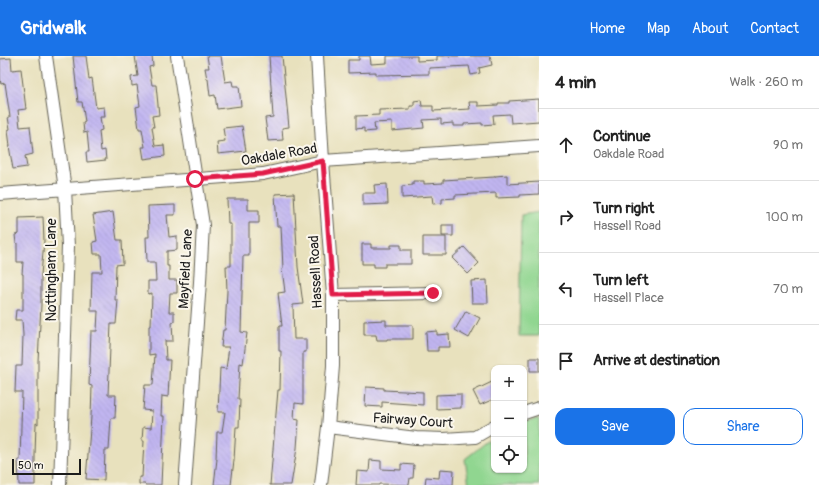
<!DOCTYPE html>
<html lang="en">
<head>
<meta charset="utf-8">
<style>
  :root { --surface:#fff; --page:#f2f2f2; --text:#222; --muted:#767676; --line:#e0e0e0; --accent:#1a73e8 }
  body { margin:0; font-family:Pangolin,sans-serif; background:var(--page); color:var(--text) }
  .controls { position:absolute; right:12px; bottom:12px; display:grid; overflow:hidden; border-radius:8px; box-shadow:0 1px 3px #0004 }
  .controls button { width:36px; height:36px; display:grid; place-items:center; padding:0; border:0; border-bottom:1px solid var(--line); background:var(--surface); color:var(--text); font:20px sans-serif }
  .scale { position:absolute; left:12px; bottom:10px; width:69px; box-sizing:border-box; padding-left:4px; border:2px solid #1c1c1c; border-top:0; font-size:11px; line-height:14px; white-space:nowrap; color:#1c1c1c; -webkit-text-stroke:3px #fbf7ec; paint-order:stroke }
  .stop { position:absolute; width:12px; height:12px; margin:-9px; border:3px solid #e11d48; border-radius:50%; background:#fff }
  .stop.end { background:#e11d48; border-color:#fff; box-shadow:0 1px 4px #0008 }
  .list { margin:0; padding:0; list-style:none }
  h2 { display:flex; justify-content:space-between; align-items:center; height:52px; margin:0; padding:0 16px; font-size:17px }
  h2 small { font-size:13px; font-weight:400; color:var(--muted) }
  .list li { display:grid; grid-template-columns:26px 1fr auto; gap:12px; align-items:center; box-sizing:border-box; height:72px; padding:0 16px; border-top:1px solid var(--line) }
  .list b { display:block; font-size:15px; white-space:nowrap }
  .list p { margin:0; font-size:13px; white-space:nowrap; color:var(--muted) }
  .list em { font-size:13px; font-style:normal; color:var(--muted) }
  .actions { display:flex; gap:8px; padding:12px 16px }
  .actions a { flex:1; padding:9px 0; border:1px solid var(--accent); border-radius:12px; text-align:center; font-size:14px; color:var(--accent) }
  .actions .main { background:var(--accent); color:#fff }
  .icon { flex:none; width:22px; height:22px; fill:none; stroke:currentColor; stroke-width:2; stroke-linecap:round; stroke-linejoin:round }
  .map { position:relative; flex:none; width:539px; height:429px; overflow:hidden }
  header { display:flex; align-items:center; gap:24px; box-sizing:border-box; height:56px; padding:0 20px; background:var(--accent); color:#fff }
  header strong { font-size:19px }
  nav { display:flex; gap:22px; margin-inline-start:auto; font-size:14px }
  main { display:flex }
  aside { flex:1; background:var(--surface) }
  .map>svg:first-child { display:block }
  .grass { fill:#90d690; stroke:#567956 }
  .building { fill:url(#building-back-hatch) }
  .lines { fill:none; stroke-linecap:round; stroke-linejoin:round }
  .minor-casing { stroke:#636154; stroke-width:14 }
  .minor { stroke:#fff; stroke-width:12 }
  .route { stroke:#e11d48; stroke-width:5 }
  .labels { text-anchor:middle; stroke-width:4; stroke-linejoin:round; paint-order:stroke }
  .street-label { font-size:14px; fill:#1c1c1c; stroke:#fbf7ec }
</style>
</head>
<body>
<header>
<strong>Gridwalk</strong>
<nav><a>Home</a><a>Map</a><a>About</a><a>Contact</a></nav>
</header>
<main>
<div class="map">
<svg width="539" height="429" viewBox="0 0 539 429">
  <defs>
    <pattern id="building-back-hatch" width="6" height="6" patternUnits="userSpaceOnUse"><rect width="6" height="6" fill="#c1b6f1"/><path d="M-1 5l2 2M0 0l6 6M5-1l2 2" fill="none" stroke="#a59cce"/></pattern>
  </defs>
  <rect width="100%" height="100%" fill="#fbf7ec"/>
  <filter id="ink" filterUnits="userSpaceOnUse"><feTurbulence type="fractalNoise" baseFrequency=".025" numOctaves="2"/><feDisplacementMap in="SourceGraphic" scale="8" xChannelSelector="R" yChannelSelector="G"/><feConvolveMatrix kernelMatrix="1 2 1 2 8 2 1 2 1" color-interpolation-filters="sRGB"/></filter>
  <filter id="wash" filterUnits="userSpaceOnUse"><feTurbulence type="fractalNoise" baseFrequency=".012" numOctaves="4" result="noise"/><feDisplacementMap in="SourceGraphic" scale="16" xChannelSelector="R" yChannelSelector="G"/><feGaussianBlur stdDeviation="0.9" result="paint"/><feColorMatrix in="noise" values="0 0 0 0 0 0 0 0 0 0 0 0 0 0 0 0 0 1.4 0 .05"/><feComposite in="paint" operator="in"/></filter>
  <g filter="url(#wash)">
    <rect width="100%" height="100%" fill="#e8e1bd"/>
    <!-- grass -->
    <path class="grass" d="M539 156V280H519L521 159Z
      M534 363H539V429H469L465 403 494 380V414H524V367Z"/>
    <g id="blocks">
      <!-- building -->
      <path class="building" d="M73 0H86L89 23 92 22 96 52 104 51 105 61H100L102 74 99 75 101 95 105 94 106 104 87 106 86 96H89L87 76 84 77 83 67 85 66 82 46H78Z
        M135 0H152L153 10 149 11 152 29H156L159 59 152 60 154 71H152L155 90 164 89 165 100 144 103 142 91H145L142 73H139L136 51 140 50 137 29 132 30 131 21 138 20Z
        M207 0H221L225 26 232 25 233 30H239L241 50 217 53 215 39 210 40 208 23H207L205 12H209Z
        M269 0H282L289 71 282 72 283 84 268 85 265 62 273 61Z
        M359 0H370L371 8 387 7V0H417V5L437 4V0H490L492 9 479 12 480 17 471 19 469 10 429 12V18L376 19V16L348 17V4H359Z
        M11 2 12 14 21 13 26 53 18 54 20 71 30 70 33 98 25 100 27 111 13 113 9 90H10L8 74 10 73 8 61H10L5 27 1 28 0 21V3Z
        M539 43V65L511 67 510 58 493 59 494 68 482 69V67L464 68V70H453V67L441 68V63L423 64 424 72 392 75V66L374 67 375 75 364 76V72L356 73V60L379 59V54L410 53V50H414V45L421 44 422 50H433V55L470 53 469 46H478V50L498 49V47H509V45Z
        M242 70 246 95 218 98 217 86 225 85 223 72Z
        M507 119V128L539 126V138L520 139V141L496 142V137L455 139V142L442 143V147L433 148 432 140 402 142V130L413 129V125H424V128L443 127V124L495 121V120Z
        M387 128 388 148 363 149V137H375L374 129Z
        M294 137 298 211 303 248 293 249 294 283H306V296H303V348L295 347 294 363 299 364 297 392 291 429H270L278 334H280L281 295H279V270H282L278 237 285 236 282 213H283L281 170H277L275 138Z
        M227 143H248V154H259V167H249V200H243L241 276 247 277 243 308 240 307 238 343H240L239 371H236L234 404 231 429H214L217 403H216L217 376H222L225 356H218L220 312 226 313 229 291H221L223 274H225L227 235 226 210H231V168H228Z
        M175 149V159H167L169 181 177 180V194L167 195V210H169V224H177V237H170L169 256H174V266H172L173 285H165L166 304H170L168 341 162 340 161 360H164L161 429H145V428H139V421H142L144 385H142L143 371 151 372 152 355 143 354 145 329H153L155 298 149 299V270H151L152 237 148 238V225H156L155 206H147L146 181H149L148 150Z
        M113 156 117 184H122L123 208 116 209 115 244H118L116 268H111L108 339H116L115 362H111L109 394H105L104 424 86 423 91 361 92 330 89 329 91 275H97L98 255H91L92 216H102L101 198H94L93 186 97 185 93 159Z
        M43 161 44 185 41 219V249L38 305V368L36 367 35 399V429H19L18 404H20L22 336H15L16 310H22L23 279 22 264H15L16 254H23V218H22L23 206H17V187H16L15 179 19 178V162Z
        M442 169H453V180H442Z
        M423 181H446V199H423Z
        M362 188H371V192H391V189H401V194H411V208H385V211H374V208H362Z
        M464 191 479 207 468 218 452 202Z
        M487 224 488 247H472L471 225Z
        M466 255 480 262 469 282 455 274Z
        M386 264V269H413V283H387V284H377L376 279H364V265Z
        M437 275V279L449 278 450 291H438V295H427L426 276Z
        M530 302H539V315H530Z
        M494 325V343L480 349 473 335Z
        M366 331 384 332V334L423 336V349L382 346V351L365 350Z
        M461 338V352L436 353V339Z
        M370 404 381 405V413L401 414V408L414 409 413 422H410L409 429 379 428V429H356L357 415 369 416Z
        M440 413 454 414 453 429H425L426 421 439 422Z"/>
    </g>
  </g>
  <g filter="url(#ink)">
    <use href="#blocks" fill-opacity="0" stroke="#636154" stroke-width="1"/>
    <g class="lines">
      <defs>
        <path id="minor" d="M46 0 65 133 68 190 60 429
          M177 0 203 169 200 226 185 429
          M317 0 323 105 333 239V310L328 371 321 429
          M0 138 263 118 323 105 539 90
          M333 239 433 237
          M524 357 539 352
          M328 371 416 382 444 383 475 381 494 370"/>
      </defs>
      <!-- minor casing -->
      <use href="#minor" class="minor-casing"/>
      <!-- minor -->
      <use href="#minor" class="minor"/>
    </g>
  </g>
  <g class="lines" filter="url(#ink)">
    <!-- route -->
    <path class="route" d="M195 123 263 118 323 105 333 239 433 237"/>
  </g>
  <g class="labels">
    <!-- street labels -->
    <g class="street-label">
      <text transform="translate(279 98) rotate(-10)" y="5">Oakdale Road</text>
      <text transform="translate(185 213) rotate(-87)" y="5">Mayfield Lane</text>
      <text transform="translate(51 214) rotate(-90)" y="5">Nottingham Lane</text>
      <text transform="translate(315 216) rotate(-93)" y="5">Hassell Road</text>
      <text transform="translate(413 364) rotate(4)" y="5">Fairway Court</text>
    </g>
  </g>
</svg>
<div class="controls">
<button>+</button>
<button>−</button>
<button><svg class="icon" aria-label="locate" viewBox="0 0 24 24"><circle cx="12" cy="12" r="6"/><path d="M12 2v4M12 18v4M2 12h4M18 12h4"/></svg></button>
</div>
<div class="scale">50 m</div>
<div class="stop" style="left:195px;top:123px"></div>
<div class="stop end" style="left:433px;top:237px"></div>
</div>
<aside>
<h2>4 min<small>Walk · 260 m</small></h2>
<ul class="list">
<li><svg class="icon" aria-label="ahead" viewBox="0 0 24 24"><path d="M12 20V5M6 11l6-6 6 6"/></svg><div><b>Continue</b><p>Oakdale Road</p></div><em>90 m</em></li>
<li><svg class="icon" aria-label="right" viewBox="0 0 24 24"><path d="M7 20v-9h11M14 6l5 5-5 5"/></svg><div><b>Turn right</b><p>Hassell Road</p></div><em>100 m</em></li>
<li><svg class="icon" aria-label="left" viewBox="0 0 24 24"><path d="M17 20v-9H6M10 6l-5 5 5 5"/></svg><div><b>Turn left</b><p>Hassell Place</p></div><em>70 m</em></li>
<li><svg class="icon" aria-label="arrive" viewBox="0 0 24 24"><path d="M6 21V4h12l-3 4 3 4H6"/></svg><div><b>Arrive at destination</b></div></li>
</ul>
<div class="actions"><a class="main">Save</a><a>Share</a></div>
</aside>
</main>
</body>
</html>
